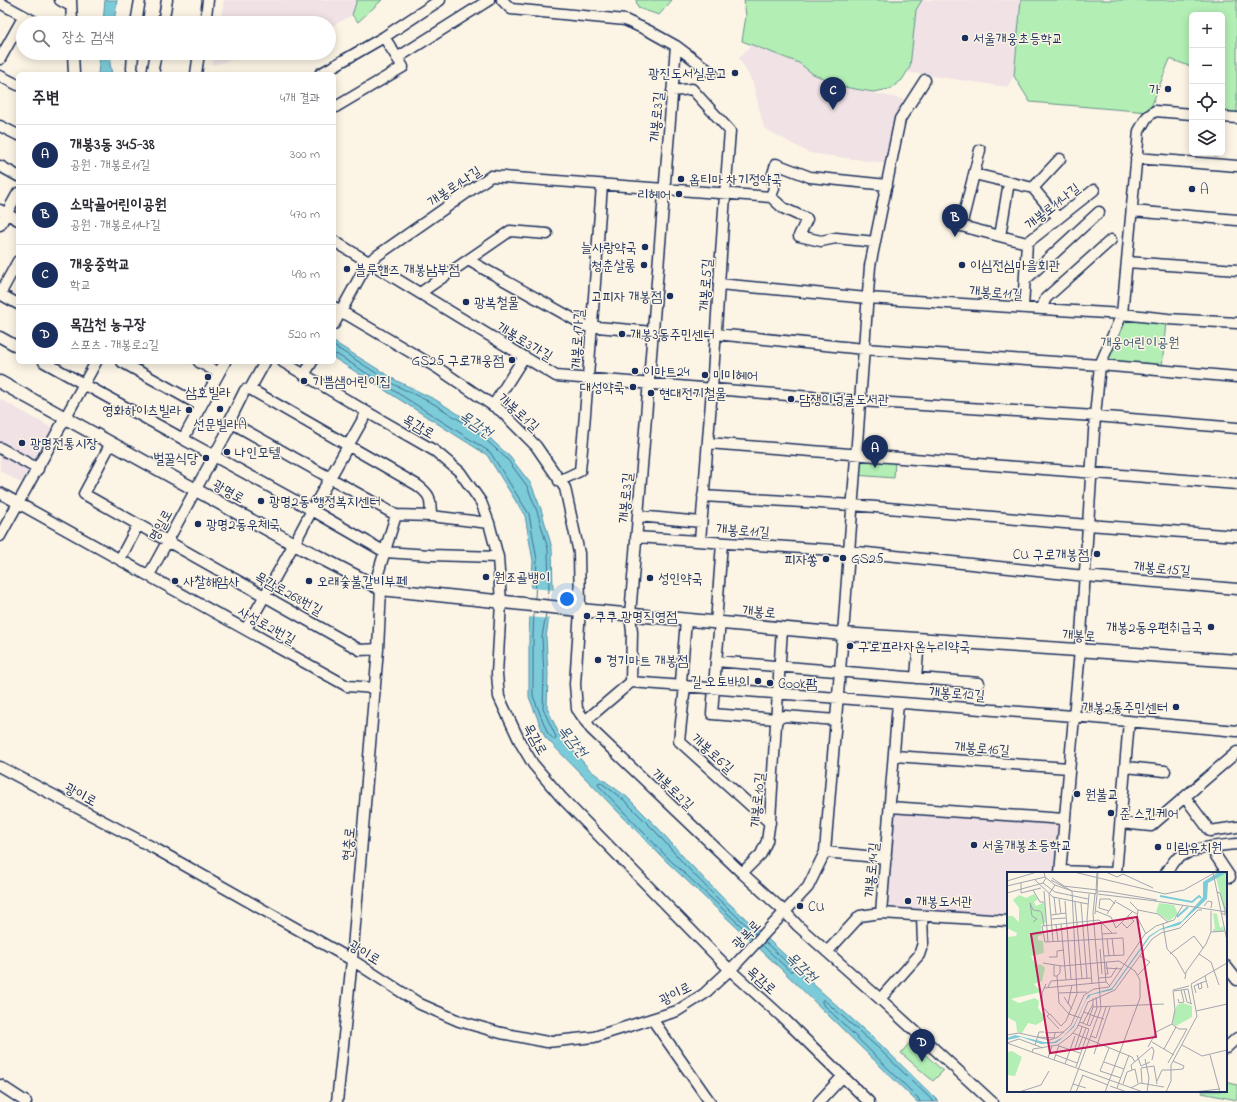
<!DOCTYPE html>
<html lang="ko">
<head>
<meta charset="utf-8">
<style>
  :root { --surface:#fff; --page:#f7f7f7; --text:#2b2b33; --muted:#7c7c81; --line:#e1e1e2; --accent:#1b2f5e }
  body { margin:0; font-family:"Indie Flower","Poor Story",sans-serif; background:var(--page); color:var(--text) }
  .controls { position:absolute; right:12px; top:12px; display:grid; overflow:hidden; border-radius:6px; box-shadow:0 2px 10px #0003 }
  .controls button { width:36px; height:36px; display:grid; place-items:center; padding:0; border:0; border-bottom:1px solid var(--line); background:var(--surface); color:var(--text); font:20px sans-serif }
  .you { position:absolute; left:567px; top:599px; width:14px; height:14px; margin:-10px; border:3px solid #fff; border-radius:50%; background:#1a73e8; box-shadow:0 0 0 6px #1a73e833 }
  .badge { display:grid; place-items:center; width:26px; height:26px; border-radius:50%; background:var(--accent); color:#fff; font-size:13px; font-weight:700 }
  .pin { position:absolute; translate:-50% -33px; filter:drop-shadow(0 1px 2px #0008) }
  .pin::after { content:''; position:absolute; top:21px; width:14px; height:12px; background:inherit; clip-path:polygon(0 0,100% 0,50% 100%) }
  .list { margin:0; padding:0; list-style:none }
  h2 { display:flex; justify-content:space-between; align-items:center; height:52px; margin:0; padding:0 16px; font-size:17px }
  h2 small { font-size:13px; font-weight:400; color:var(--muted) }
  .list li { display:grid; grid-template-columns:26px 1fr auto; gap:12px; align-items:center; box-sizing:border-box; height:60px; padding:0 16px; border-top:1px solid var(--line) }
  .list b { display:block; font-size:15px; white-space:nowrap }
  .list p { margin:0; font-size:13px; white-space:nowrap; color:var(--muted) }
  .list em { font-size:13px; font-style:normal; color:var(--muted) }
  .icon { flex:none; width:22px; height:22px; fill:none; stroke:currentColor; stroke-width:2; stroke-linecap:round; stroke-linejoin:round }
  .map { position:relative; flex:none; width:1237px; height:1102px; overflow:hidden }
  .search { position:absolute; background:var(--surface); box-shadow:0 2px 10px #0003; left:16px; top:16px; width:320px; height:44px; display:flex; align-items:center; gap:10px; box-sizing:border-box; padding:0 14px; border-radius:22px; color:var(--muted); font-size:15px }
  .panel { position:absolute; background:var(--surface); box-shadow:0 2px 10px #0003; left:16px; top:72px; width:320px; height:292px; border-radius:6px }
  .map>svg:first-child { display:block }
  .built { fill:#f0e2e5 }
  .green { fill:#b3efb5; stroke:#678f8a }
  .water { fill:#7ccbd9; stroke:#558da8 }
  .pier { fill:#fcf5e5 }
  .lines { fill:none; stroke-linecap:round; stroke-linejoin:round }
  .shore { stroke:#426d8f; stroke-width:1 }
  .minor-casing { stroke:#1b2f5e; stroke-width:13 }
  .major-casing { stroke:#1b2f5e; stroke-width:15 }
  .minor { stroke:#fcf5e5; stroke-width:10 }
  .major { stroke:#fcf5e5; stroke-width:12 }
  .poi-dot { fill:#1b2f5e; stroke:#fcf5e5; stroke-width:1.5 }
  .labels { text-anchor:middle; stroke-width:3; stroke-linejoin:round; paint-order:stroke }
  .poi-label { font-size:14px; fill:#1b2f5e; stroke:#fcf5e5; text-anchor:start }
  .street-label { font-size:14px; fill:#1b2f5e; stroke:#fcf5e5 }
  .park-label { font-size:14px; fill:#39556f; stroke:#fcf5e5 }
  .water-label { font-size:15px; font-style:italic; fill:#33567d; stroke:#fcf5e5 }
  .inset-river { fill:none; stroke:#7ccbd9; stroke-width:2 }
  .inset-road { fill:none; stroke:#a2a6af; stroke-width:1 }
  .view { fill:#c2185b; fill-opacity:0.15; stroke:#c2185b; stroke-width:2 }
  .inset-edge { fill:none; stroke:#1b2f5e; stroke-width:2 }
</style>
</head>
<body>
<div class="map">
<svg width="1237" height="1102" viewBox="0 0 1237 1102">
  <rect width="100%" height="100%" fill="#fcf5e5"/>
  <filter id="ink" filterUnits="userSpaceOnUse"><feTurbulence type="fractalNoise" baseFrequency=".025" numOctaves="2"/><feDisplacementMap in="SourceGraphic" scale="8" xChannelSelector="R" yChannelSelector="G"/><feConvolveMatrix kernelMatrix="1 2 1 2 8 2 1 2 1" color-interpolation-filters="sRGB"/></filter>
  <g filter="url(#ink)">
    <!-- built -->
    <path class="built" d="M224 0H357L352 15 329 28V23H220Z
      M922 0H1021L1014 76 1007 87 907 72 910 67 916 10Z
      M751 45 799 63 813 74 844 87 912 101 900 119 891 164 809 153 764 128 753 83 739 58Z
      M215 53H260L212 65Z
      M0 399 52 428 21 483 0 471Z
      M890 807 1064 819 1060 873H1008V921L881 913Z"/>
    <!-- green -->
    <path class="green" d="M357 0H382L358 22 352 15Z
      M636 0H672L659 15 638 8Z
      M744 0H922L916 10 910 67 902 80 890 89 873 92 844 87 813 74 799 63 742 41 746 16Z
      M1021 0H1237V114L1222 113V15H1192V67L1170 59 1149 112 1030 102 1014 76Z
      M1124 316 1166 321 1162 368 1103 364Z
      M856 458 895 461 894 478 855 475Z
      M911 1041 943 1071 933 1081 901 1053Z
      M1226 1082 1237 1085V1100L1202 1093 1203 1091H1226Z"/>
    <!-- water -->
    <path class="water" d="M105 0H117L114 23H103Z
      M100 53H112L110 64 112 74H98Z
      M334 342 397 381 436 400 477 426 510 457 531 484 541 509 552 548 553 590 546 637 548 674 547 708 560 736 591 771 627 797 658 828 687 861 719 894 786 956 814 985 880 1044 939 1102H917L780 968 667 862 545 737 529 697V635L533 561 525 516 487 455 334 358Z"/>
    <!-- pier -->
    <path class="pier" d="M530 588 555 590 551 619 528 617Z"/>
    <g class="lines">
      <!-- shore -->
      <path class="shore" d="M334 346 395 385 434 404 474 429 507 459 527 486 537 511 548 549 549 589 548 600
        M334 354 338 355 490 452 529 514 537 560 535 598
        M534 612 533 635V696L548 734 555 740 556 737 543 709 544 674 542 637 546 613
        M753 937 669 859 598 785V783L600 782 624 800 655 831 684 864 716 897 756 934
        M762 945 790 971H792L793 968 765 942
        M920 1102 918 1098 822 1003V1000H824L877 1047 934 1102"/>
      <defs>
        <path id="minor" d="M60 0 71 6
          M71 0 72 23
          M502 0 511 9 625 20 649 31 676 46 712 73
          M0 3 37 23
          M136 23 140 0
          M163 23 167 0
          M205 23 208 0
          M384 37 440 0
          M73 53 74 74
          M133 53 132 69 134 74
          M397 58 489 0
          M0 59 24 16
          M155 74 153 69 156 53
          M196 74 199 53
          M320 74 384 37 403 67 334 108
          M0 76 18 85
          M672 91 692 89 730 131 725 195 712 389 700 541
          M1222 117 1237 118
          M0 126 18 135
          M980 150 961 226 1027 243 1023 307
          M1136 158 1237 166
          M0 166 18 176
          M974 174 1033 188
          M1033 188 1060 159
          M1033 188 1058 218
          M771 197 774 188 772 177 776 164 810 177 887 185
          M0 210 18 220
          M1132 211 1237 220
          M0 225 18 193
          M1000 236 1009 182
          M334 241 556 376 860 401 1095 416 1237 428
          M1027 243 1094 190
          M468 260 586 326 653 332
          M1127 262 1237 270
          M1025 280 1099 212
          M719 284 867 298 1122 314 1168 319 1237 323
          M420 293 510 231 547 234
          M0 294 18 261
          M0 294 18 304
          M334 307 439 369 501 411 536 446 565 488 579 553 580 610 575 684 577 709 591 729 742 873 786 913 798 926 879 998 992 1102
          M1041 309 1046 298 1111 240
          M334 324 368 262 491 176 771 197 783 208 807 219 799 236 821 241 836 238 875 242
          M716 334 864 349 1100 365 1237 377
          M0 337 18 347
          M44 362 183 439 225 362
          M122 362 201 406
          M199 362 219 373
          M265 362 250 389 245 390 230 420 232 423 214 456 312 510 367 412
          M283 362 367 412 435 451 460 472 481 502 489 523 498 557 501 602 497 674 499 697 521 744 533 764 561 797 730 970 781 1016 869 1102
          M304 375 312 362
          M250 389 417 485C432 496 430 499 431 516
          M493 406 524 357
          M232 423 396 515 431 516 489 523
          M111 443 84 494 360 650 378 649
          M708 443 1237 484
          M0 448 38 469
          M559 481 580 471C589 376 595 280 602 185
          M0 493 347 686 375 688
          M703 496 852 505 1088 525 1237 536
          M638 516 701 522
          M0 536 96 362
          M636 537 848 551 1085 576 1237 589
          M120 559 138 525
          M149 575 214 456 183 439
          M716 623 722 543
          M720 623 716 661 712 714 777 719 785 716 836 720
          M246 629 294 544 312 510 385 552 430 555 498 557
          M716 661 979 683
          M916 678 919 639
          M631 682 1073 716 1237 731
          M685 686 679 741 770 823
          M685 686 681 682 686 620
          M898 703 881 913 1008 921
          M585 721 631 682 632 632 630 615 676 46
          M894 756 1069 768
          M0 767 154 848 352 960 420 1004 459 1021 501 1033 547 1042 594 1037 677 1011 704 994 736 964 808 887 825 852 843 634 870 266 900 119 925 80
          M1126 767 1165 771
          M1185 797 1210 831 1237 827
          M890 807 1064 819
          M1121 823 1151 826 1237 752
          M1210 847 1230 877
          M825 852 886 858
          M1060 871 1112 873
          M742 873 761 854 767 841 770 820 782 628
          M1060 873 1080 650 1095 416 1100 365 1122 314 1139 131 1147 117 1155 111 1192 114
          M1116 873 1129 721
          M1166 873C1169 869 1172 863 1175 860 1192 847 1217 846 1237 844
          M827 952 860 916 881 913
          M1226 966 1237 980
          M880 999 919 955 923 943 922 916
          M652 1019 710 1102
          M1226 1048 1237 1038
          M0 1085 26 1102
          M337 1102 352 960 378 649 381 589 376 580 396 515
          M819 1102 843 1076"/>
        <path id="major" d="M0 382 294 544 381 589 580 610 843 634 1237 661"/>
      </defs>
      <!-- minor casing -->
      <use href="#minor" class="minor-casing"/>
      <!-- major casing -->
      <use href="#major" class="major-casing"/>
      <!-- minor -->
      <use href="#minor" class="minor"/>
      <!-- major -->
      <use href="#major" class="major"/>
    </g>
  </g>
  <!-- markers -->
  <g class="poi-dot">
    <circle cx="965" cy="38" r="4"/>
    <circle cx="735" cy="73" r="4"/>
    <circle cx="1168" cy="89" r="4"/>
    <circle cx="681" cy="179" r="4"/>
    <circle cx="1192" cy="189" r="4"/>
    <circle cx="679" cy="194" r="4"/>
    <circle cx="645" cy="247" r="4"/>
    <circle cx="644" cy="265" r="4"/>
    <circle cx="962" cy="265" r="4"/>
    <circle cx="347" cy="269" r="4"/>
    <circle cx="670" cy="296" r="4"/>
    <circle cx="466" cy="302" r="4"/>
    <circle cx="622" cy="334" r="4"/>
    <circle cx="512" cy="360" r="4"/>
    <circle cx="635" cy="371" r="4"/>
    <circle cx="705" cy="375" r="4"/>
    <circle cx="208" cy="377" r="4"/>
    <circle cx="304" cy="381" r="4"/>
    <circle cx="633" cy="387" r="4"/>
    <circle cx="651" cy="393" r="4"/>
    <circle cx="791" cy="399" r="4"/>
    <circle cx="220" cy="409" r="4"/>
    <circle cx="189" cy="410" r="4"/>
    <circle cx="22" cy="443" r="4"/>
    <circle cx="227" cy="452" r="4"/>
    <circle cx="206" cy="458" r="4"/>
    <circle cx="261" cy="501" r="4"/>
    <circle cx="198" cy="524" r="4"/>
    <circle cx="1097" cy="554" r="4"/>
    <circle cx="843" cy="558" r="4"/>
    <circle cx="826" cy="559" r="4"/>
    <circle cx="486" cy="577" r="4"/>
    <circle cx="650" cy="578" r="4"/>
    <circle cx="175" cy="581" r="4"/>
    <circle cx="309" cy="581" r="4"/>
    <circle cx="587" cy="616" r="4"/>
    <circle cx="1211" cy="627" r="4"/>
    <circle cx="850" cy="646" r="4"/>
    <circle cx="598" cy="660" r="4"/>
    <circle cx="758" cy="681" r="4"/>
    <circle cx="770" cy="683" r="4"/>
    <circle cx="1176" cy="707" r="4"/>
    <circle cx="1077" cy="794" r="4"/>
    <circle cx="1111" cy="813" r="4"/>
    <circle cx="974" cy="845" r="4"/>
    <circle cx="1158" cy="847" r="4"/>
    <circle cx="908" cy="901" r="4"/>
    <circle cx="800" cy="906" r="4"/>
  </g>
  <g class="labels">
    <!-- poi labels -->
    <g class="poi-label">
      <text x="973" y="43">서울개웅초등학교</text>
      <text x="727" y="78" text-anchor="end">광진도서실문고</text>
      <text x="1160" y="94" text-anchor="end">가</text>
      <text x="689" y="184">옵티마 차기정약국</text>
      <text x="1200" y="194">A</text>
      <text x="671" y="199" text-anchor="end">리헤어</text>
      <text x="637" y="252" text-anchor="end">늘사랑약국</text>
      <text x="636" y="270" text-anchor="end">청춘살롱</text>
      <text x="970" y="270">이심전심마을회관</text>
      <text x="355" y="274">블루핸즈 개봉남부점</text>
      <text x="662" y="301" text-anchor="end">고피자 개봉점</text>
      <text x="474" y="307">광복철물</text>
      <text x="630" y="339">개봉3동주민센터</text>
      <text x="504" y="365" text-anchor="end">GS25 구로개웅점</text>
      <text x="643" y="376">이마트24</text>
      <text x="713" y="380">미미헤어</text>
      <text x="312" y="386">기쁨샘어린이집</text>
      <text x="625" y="392" text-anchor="end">대성약국</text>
      <text x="208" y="397" text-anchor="middle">삼호빌라</text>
      <text x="659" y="398">현대전기철물</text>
      <text x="799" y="404">담쟁이넝쿨도서관</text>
      <text x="181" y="415" text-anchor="end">영화하이츠빌라</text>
      <text x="220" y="429" text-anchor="middle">선문빌라A</text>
      <text x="30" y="448">광명전통시장</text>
      <text x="235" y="457">나인모텔</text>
      <text x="198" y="463" text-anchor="end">벌꿀식당</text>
      <text x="269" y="506">광명2동 행정복지센터</text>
      <text x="206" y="529">광명2동우체국</text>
      <text x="1089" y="559" text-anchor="end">CU 구로개봉점</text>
      <text x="851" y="563">GS25</text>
      <text x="818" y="564" text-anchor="end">피자쏭</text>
      <text x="494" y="582">원조골뱅이</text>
      <text x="658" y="583">성인약국</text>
      <text x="183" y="586">사찰해암사</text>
      <text x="317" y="586">오래숯불갈비부페</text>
      <text x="595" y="621">쿠쿠 광명직영점</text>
      <text x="1203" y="632" text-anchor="end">개봉2동우편취급국</text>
      <text x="858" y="651">구로프라자온누리약국</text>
      <text x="606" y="665">경기마트 개봉점</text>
      <text x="750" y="686" text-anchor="end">길 오토바이</text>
      <text x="778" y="688">Cook팜</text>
      <text x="1168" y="712" text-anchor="end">개봉2동주민센터</text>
      <text x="1085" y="799">원불교</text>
      <text x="1119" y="818">준 스킨케어</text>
      <text x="982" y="850">서울개봉초등학교</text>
      <text x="1166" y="852">미림유치원</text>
      <text x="916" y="906">개봉도서관</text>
      <text x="808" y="911">CU</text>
    </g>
    <!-- street labels -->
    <g class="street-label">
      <text transform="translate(656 117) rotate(-85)" y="5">개봉로3길</text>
      <text transform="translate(454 186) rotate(-34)" y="5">개봉로1나길</text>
      <text transform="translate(1052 206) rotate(-38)" y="5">개봉로11나길</text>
      <text transform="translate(705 285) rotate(-86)" y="5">개봉로5길</text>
      <text transform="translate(996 292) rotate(4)" y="5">개봉로11길</text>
      <text transform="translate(577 339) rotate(-87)" y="5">개봉로1가길</text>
      <text transform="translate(525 341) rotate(31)" y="5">개봉로3가길</text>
      <text transform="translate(519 412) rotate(42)" y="5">개봉로1길</text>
      <text transform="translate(419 426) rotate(30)" y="5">목감로</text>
      <text transform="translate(229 491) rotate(29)" y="5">광명로</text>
      <text transform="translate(625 498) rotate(-85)" y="5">개봉로3길</text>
      <text transform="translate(160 525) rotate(-61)" y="5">명일로</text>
      <text transform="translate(743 530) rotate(4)" y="5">개봉로11길</text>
      <text transform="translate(1162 568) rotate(5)" y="5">개봉로15길</text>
      <text transform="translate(289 593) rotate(29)" y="5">목감로268번길</text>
      <text transform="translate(759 611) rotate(5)" y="5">개봉로</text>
      <text transform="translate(267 625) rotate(29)" y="5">사성로2번길</text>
      <text transform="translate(1079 635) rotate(4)" y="5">개봉로</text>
      <text transform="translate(957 693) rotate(4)" y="5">개봉로12길</text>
      <text transform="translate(536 739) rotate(61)" y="5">목감로</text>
      <text transform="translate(982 748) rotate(4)" y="5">개봉로16길</text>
      <text transform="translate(713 753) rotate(42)" y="5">개봉로6길</text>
      <text transform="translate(673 789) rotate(44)" y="5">개봉로2길</text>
      <text transform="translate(81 794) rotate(28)" y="5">광이로</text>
      <text transform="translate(757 800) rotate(-85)" y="5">개봉로10길</text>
      <text transform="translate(348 844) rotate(-85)" y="5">현충로</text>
      <text transform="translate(871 870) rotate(-85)" y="5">개봉로14길</text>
      <text transform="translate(746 934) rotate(-46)" y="5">광복로</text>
      <text transform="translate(365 952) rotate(31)" y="5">광이로</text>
      <text transform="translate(762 980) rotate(42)" y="5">목감로</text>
      <text transform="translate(675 993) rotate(-27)" y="5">광이로</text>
    </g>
    <!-- park labels -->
    <g class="park-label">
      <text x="1140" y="347">개웅어린이공원</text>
    </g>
    <!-- water labels -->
    <g class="water-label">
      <text transform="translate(476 424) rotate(34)" y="5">목감천</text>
      <text transform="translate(573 741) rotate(51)" y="5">목감천</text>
      <text transform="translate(802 967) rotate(44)" y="5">목감천</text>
    </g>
  </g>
  <!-- overview -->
  <g transform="translate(1007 872)">
    <rect width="220" height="220" fill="#fcf5e5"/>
    <path d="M220 0V51L208 1ZM27 22 31 27 27 30 29 34 38 30 39 50 34 53 35 63 31 64V68L36 69 37 81 24 84 28 92 35 93 38 96 35 109 27 112 34 120 4 127 12 131 28 126 32 129 31 136 39 147 29 153 21 151 15 161 10 160 9 150 0 145V65L9 64 10 61 0 56V44H6L12 50V36L6 28 12 23 19 26ZM152 31 167 33 171 42 162 49 149 40ZM206 41 210 42 213 56 216 54 217 59 206 60V57H208ZM176 131 185 134V145L169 154 166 152 167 141 170 133ZM5 179 15 185 8 204 0 203V180Z" fill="#b3efb5"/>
    <path d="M212 0H220V4L219 1 201 11 200 27 172 53 153 58 143 65 105 118 84 123 79 128 67 155 53 168 49 171 34 172 14 165 0 168V166L8 163 37 170H47L56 165 67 153 81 123 105 116 142 64 153 57 175 49 196 25V10Z" fill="#7ccbd9"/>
    <path class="inset-river" d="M153 24 185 30 192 24 194 26M170 45 181 35"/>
    <path class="inset-road" d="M67 0 158 22 177 18 209 0M99 0 110 5 116 2 146 16M206 0 220 69M38 5 48 13 65 19 70 122 59 149 54 154 43 142 40 144 52 157M39 6 36 11 48 20 81 27M45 6 57 14M27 7 46 25 81 32M44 8 65 19 149 29M0 9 30 0M14 11V21L34 16M0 14 38 5 37 0M56 14 91 18M26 18 33 30H37M37 19 41 70M90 20 91 0M210 20 213 21 218 37V43L215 41M0 21 36 11M89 21 90 0M82 22 80 48 85 112M47 25 49 42M52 27 54 42M58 29 64 107M148 29 220 40M68 30 75 107M109 30 130 42M123 30 131 38 151 42 161 50M74 31 80 106M197 34 201 29 205 30 204 36M131 38 130 45 139 62M89 39 104 45 109 56 125 40M102 39 92 36 93 27H103L108 32M204 39V60M88 42 90 23M100 42 109 28M44 43 59 41M44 47 59 46M94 49 99 110M26 50 30 47 25 44 23 31 26 38 33 39 35 42 37 54M115 51 120 56 127 49 121 44M54 52 59 108M156 52 160 77 169 86 178 102M49 53 51 69M95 62 110 61M105 66 107 83M100 67 102 84M46 69 42 22 48 13M93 77 95 102M163 82 187 64 196 76M192 82 204 90 212 113M97 84 117 83 116 66 38 70 35 54 92 48 105 61M42 85H50V79L57 78M36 91 55 94 112 89 128 99 133 108V126L98 220M47 93V104H50M53 93V101L50 104 52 131 62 142 74 146M98 96 115 97M98 102H101L99 90M131 103 143 90 133 84M198 104 201 116M92 106 104 105 110 95M178 107 179 100 199 72 204 60 218 59M191 111 192 117 195 116 194 110M39 112 35 121V134L42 142M41 115 44 109 84 106M37 116 99 110 103 114M177 118 180 130 185 132M167 119 181 117 184 132M51 121 80 120M189 121 187 114 199 109M57 125 65 137M89 125 90 136 87 144 97 147M171 127 172 131 177 130 174 118M61 132 65 113M86 135 157 132M189 139 220 132M73 150 83 154 87 144 77 140M76 151 86 132M165 152 168 138 166 118 182 114M165 152 172 157H180M80 153 86 135V126M38 161 57 160M66 161 125 185 128 190M0 163 12 161 43 168 51 165 64 153 77 123 87 117 102 115 138 62 149 54 167 48 176 33M84 164 89 166 99 135M31 165 47 166 48 161M145 170 167 183M0 171 12 167 36 176M0 171 136 220M28 173 32 160H37M175 173 195 184 220 178M52 174 73 181M141 175 149 160 165 152M145 175 147 179 145 188M68 176 75 155M102 176 93 199 114 206M71 177 79 156M157 177 169 155M25 180 26 177 51 173 63 164 70 156 81 130 108 118 145 67 154 61 173 56 191 38H195M87 182 103 135M49 183 70 191M130 183 134 194 143 190M203 183 213 220M41 186 45 174M138 187 142 206 140 220M47 188 52 173M97 190 117 197M161 191 180 157M58 192 68 164M69 195 82 157 71 153M125 198 124 193 145 175M164 198 176 197 177 194 166 189M75 203 101 213M150 209 155 198H164M135 211 134 196 147 194 150 212M66 212 79 216M116 212 120 200 128 197 131 211M103 214 120 220M110 216 122 183M124 216 133 211 157 215M12 220 34 213 42 199M63 220 94 136 86 41 88 22 92 19 103 20 150 28M69 220 76 203M159 220 164 209V193L190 144 184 112 220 91M186 220 213 217"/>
    <path class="view" d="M130 45 149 165 43 181 24 62Z"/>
    <rect width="220" height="220" class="inset-edge"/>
  </g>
</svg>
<div class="controls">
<button>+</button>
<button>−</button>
<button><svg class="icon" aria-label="locate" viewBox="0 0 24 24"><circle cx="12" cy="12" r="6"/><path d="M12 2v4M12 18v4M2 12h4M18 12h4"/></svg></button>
<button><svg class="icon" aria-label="layers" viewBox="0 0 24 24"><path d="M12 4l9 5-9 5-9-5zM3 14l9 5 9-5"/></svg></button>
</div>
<div class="you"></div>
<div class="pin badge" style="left:875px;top:468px">A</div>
<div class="pin badge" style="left:955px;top:237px">B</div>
<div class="pin badge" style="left:833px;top:110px">C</div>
<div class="pin badge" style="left:922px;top:1062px">D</div>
<div class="search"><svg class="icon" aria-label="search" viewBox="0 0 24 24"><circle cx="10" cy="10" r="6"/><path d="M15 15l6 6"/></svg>장소 검색</div>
<section class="panel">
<h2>주변<small>4개 결과</small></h2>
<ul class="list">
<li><span class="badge">A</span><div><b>개봉3동 345-38</b><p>공원 · 개봉로11길</p></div><em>300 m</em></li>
<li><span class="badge">B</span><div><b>소막골어린이공원</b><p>공원 · 개봉로11나길</p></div><em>470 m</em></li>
<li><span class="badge">C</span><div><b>개웅중학교</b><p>학교</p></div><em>490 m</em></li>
<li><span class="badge">D</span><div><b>목감천 농구장</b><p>스포츠 · 개봉로2길</p></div><em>520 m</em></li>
</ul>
</section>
</div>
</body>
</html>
